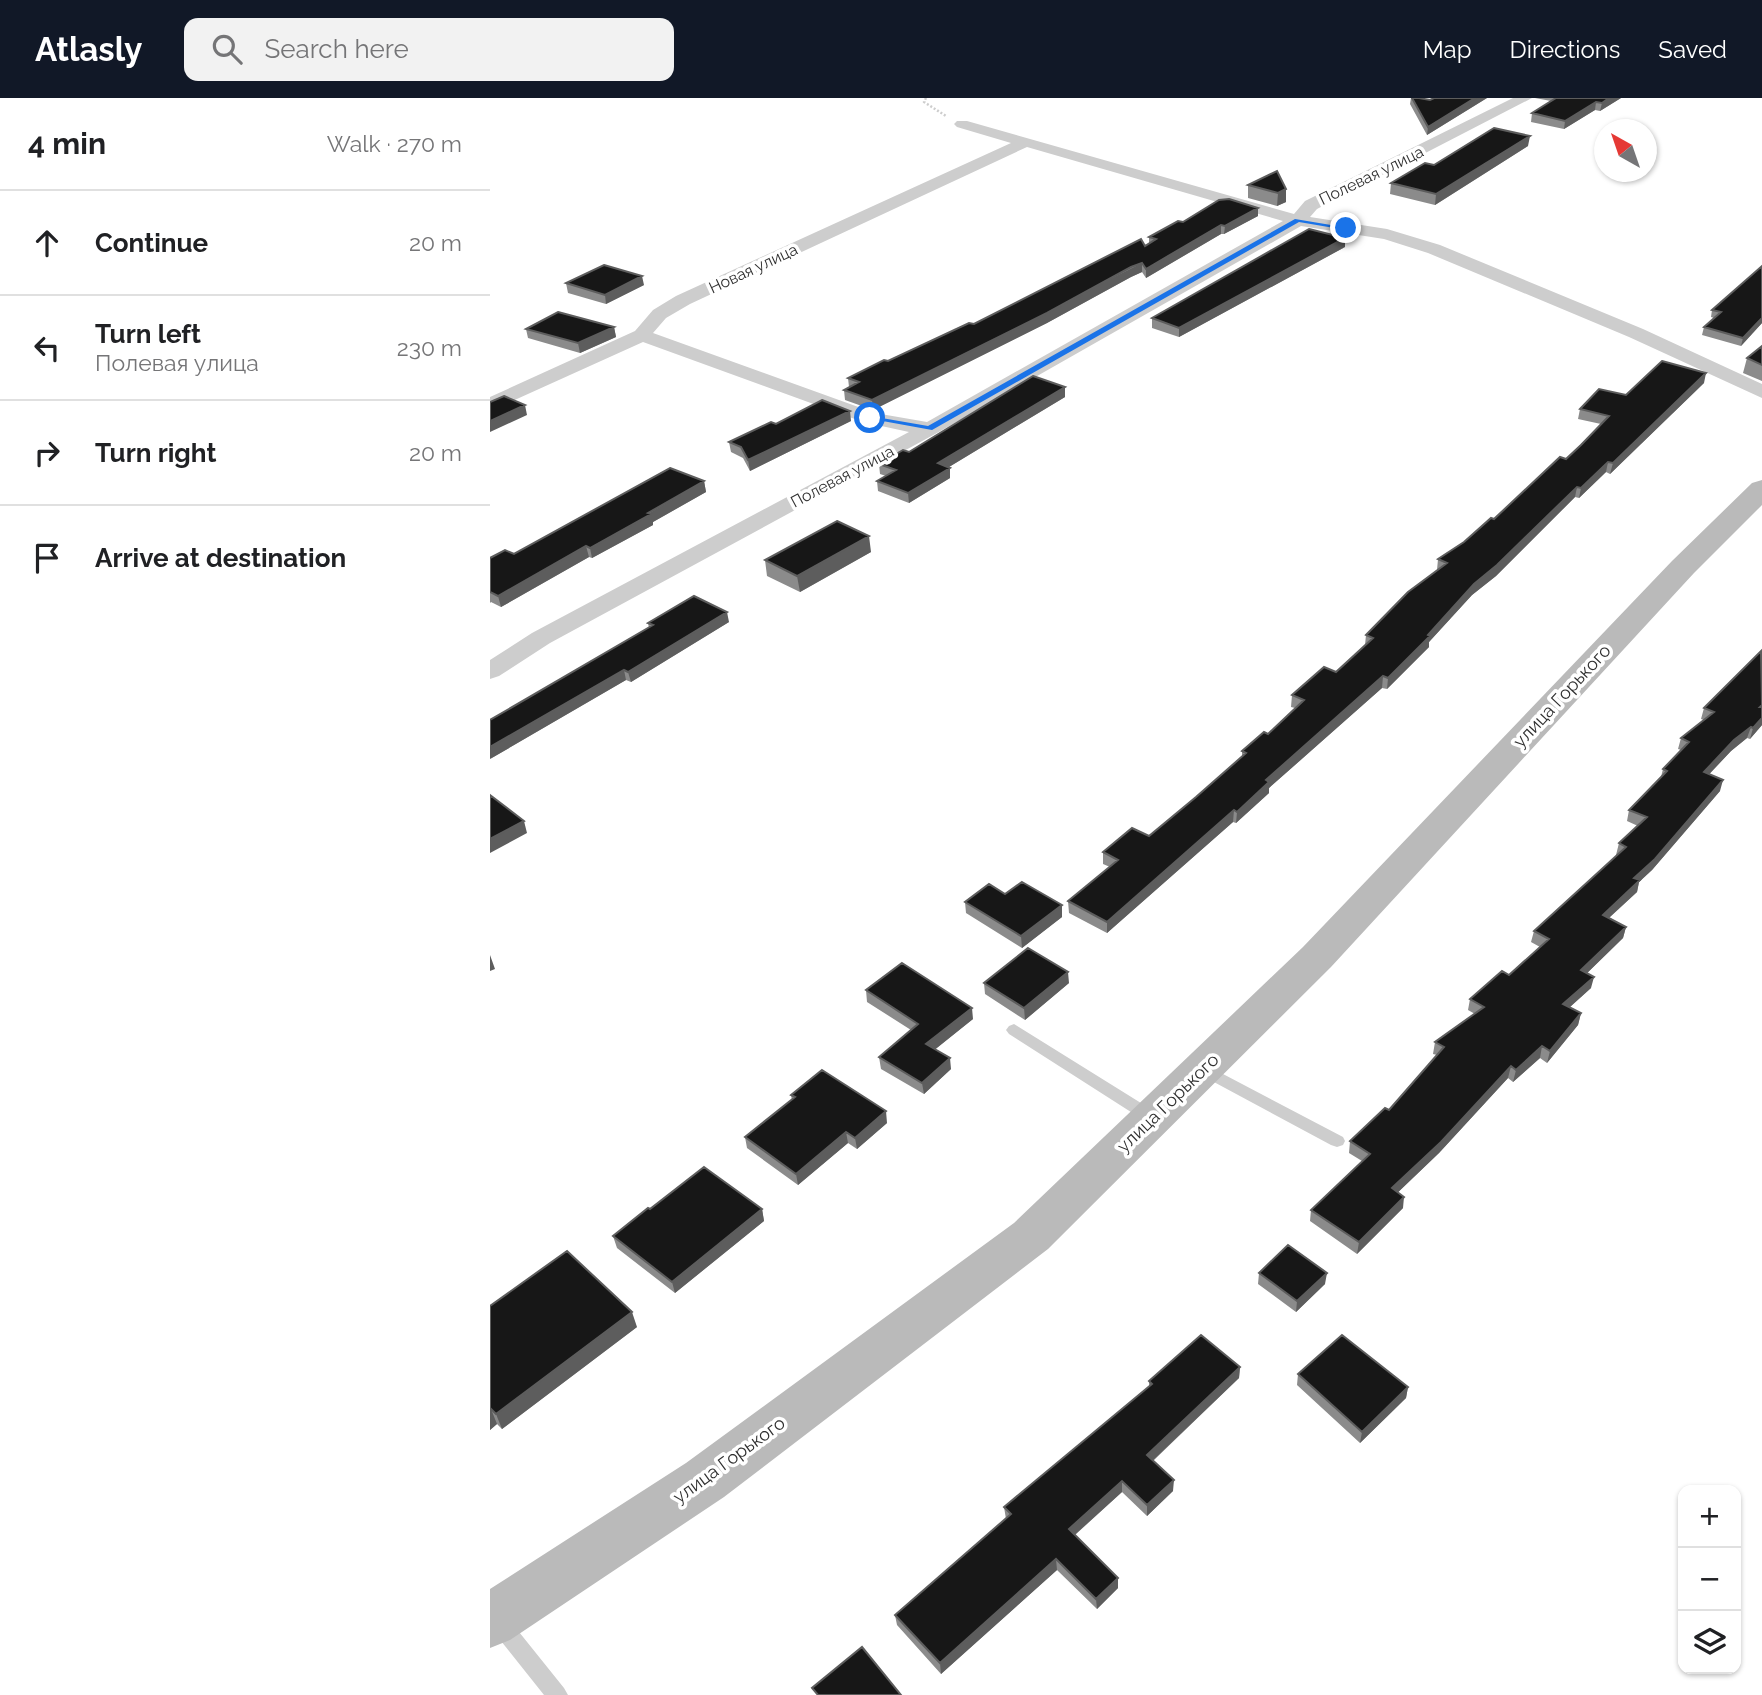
<!DOCTYPE html>
<html lang="en">
<head>
<meta charset="utf-8">
<style>
  :root { --surface:#fff; --page:#f2f2f2; --text:#202124; --muted:#757577; --line:#e0e0e0; --accent:#111827 }
  body { margin:0; font-family:Raleway,sans-serif; background:var(--page); color:var(--text) }
  .controls { position:absolute; right:21px; bottom:21px; display:grid; overflow:hidden; border-radius:14px; box-shadow:0 2px 5px #0004 }
  .controls button { width:63px; height:63px; display:grid; place-items:center; padding:0; border:0; border-bottom:2px solid var(--line); background:var(--surface); color:var(--text); font:35px sans-serif }
  .compass { position:absolute; left:1104px; top:21px; width:63px; height:63px; border-radius:50%; background:var(--surface); box-shadow:0 2px 5px #0004; rotate:320deg }
  .stop { position:absolute; width:21px; height:21px; margin:-16px; border:5px solid #1a73e8; border-radius:50%; background:#fff }
  .stop.end { background:#1a73e8; border-color:#fff; box-shadow:0 2px 7px #0008 }
  .list { margin:0; padding:0; list-style:none }
  h2 { display:flex; justify-content:space-between; align-items:center; height:91px; margin:0; padding:0 28px; font-size:30px }
  h2 small { font-size:23px; font-weight:400; color:var(--muted) }
  .list li { display:grid; grid-template-columns:46px 1fr auto; gap:21px; align-items:center; box-sizing:border-box; height:105px; padding:0 28px; border-top:2px solid var(--line) }
  .list b { display:block; font-size:26px; white-space:nowrap }
  .list p { margin:0; font-size:23px; white-space:nowrap; color:var(--muted) }
  .list em { font-size:23px; font-style:normal; color:var(--muted) }
  .icon { flex:none; width:38px; height:38px; fill:none; stroke:currentColor; stroke-width:2; stroke-linecap:round; stroke-linejoin:round }
  .map { position:relative; flex:none; width:1272px; height:1597px; overflow:hidden }
  header { display:flex; align-items:center; gap:42px; box-sizing:border-box; height:98px; padding:0 35px; background:var(--accent); color:#fff }
  header strong { font-size:33px }
  nav { display:flex; gap:38px; margin-inline-start:auto; font-size:24px }
  .search { width:490px; height:63px; background:var(--page); display:flex; align-items:center; gap:18px; box-sizing:border-box; padding:0 24px; border-radius:14px; color:var(--muted); font-size:26px }
  main { display:flex }
  aside { flex:1; background:var(--surface) }
  .map>svg:first-child { display:block }
  .lines { fill:none; stroke-linecap:round; stroke-linejoin:round }
  .path { stroke:#cdcdcd; stroke-width:2.5; stroke-dasharray:2 2; stroke-linecap:butt }
  .service { fill:#cdcdcd; fill-rule:evenodd }
  .minor { fill:#cdcdcd; fill-rule:evenodd }
  .secondary { fill:#bababa; fill-rule:evenodd }
  .wall { fill:#8b8b8b }
  .shaded-wall { fill:#5d5d5d }
  .building { fill:#171717; stroke:#5d5d5d; stroke-width:2 }
  .route { fill:#1a73e8 }
  .labels { text-anchor:middle; stroke-width:7; stroke-linejoin:round; paint-order:stroke }
  .far-street-label { font-size:16px; fill:#303030; stroke:#fff }
  .street-label { font-size:18px; fill:#303030; stroke:#fff }
</style>
</head>
<body>
<header>
<strong>Atlasly</strong>
<div class="search"><svg class="icon" aria-label="search" viewBox="0 0 24 24"><circle cx="10" cy="10" r="6"/><path d="M15 15l6 6"/></svg>Search here</div>
<nav><a>Map</a><a>Directions</a><a>Saved</a></nav>
</header>
<main>
<aside>
<h2>4 min<small>Walk · 270 m</small></h2>
<ul class="list">
<li><svg class="icon" aria-label="ahead" viewBox="0 0 24 24"><path d="M12 20V5M6 11l6-6 6 6"/></svg><div><b>Continue</b></div><em>20 m</em></li>
<li><svg class="icon" aria-label="left" viewBox="0 0 24 24"><path d="M17 20v-9H6M10 6l-5 5 5 5"/></svg><div><b>Turn left</b><p>Полевая улица</p></div><em>230 m</em></li>
<li><svg class="icon" aria-label="right" viewBox="0 0 24 24"><path d="M7 20v-9h11M14 6l5 5-5 5"/></svg><div><b>Turn right</b></div><em>20 m</em></li>
<li><svg class="icon" aria-label="arrive" viewBox="0 0 24 24"><path d="M6 21V4h12l-3 4 3 4H6"/></svg><div><b>Arrive at destination</b></div></li>
</ul>
</aside>
<div class="map">
<svg width="1272" height="1597" viewBox="0 0 1272 1597">
  <rect width="100%" height="100%" fill="#fff"/>
  <g class="lines">
    <!-- path -->
    <path class="path" d="M436 0 434 4 456 18"/>
    <!-- service -->
    <path class="service" d="M524 926 667 1015 669 1019 667 1023 661 1025 655 1023 519 936 516 932 519 928Z
      M714 966 853 1039 855 1043 853 1047 847 1049 841 1047 709 976 706 972 709 968Z
      M10 1516 17 1519 74 1590 78 1597H54L3 1533 0 1526 3 1519Z"/>
    <!-- minor -->
    <path class="minor" d="M1023 0H1042L827 111 820 119 897 131 950 147 1153 231 1272 286V300L1139 239 938 155 894 141 811 128 447 335 60 545 9 578 0 581V562L42 535 419 334 373 324 153 244 0 313V299L145 233 163 212 186 198 521 45 467 29 464 26 467 23H477L804 116 815 103ZM537 49 793 123 437 324 385 315 163 235 176 220 200 206Z"/>
    <!-- secondary -->
    <path class="secondary" d="M1272 382V407L1204 475 841 869 558 1151 234 1399 20 1542 0 1550V1491L196 1365 524 1125 813 849 1182 463 1262 385Z"/>
  </g>
  <!-- wall -->
  <path class="wall" d="M921 0H929L940 2 944 0H997L937 37 920 6Z
    M1045 0H1131L1110 13 1105 12 1074 31 1041 24 1042 15 1061 3Z
    M1038 48 945 107 900 96 901 85 944 67Z
    M787 73 796 104 787 108 758 100V87Z
    M768 110V118L734 136H731L656 180 652 174 641 179 557 225 383 312 355 302 354 292 359 289 358 280 484 226 655 148 659 146V139L693 124Z
    M855 149 689 239 662 230V220Z
    M1272 168V225L1251 248 1212 237 1214 229 1224 220 1221 219 1222 212Z
    M76 185 154 187 116 206 78 195Z
    M124 229 126 239 90 255 38 240 36 231Z
    M1272 248V283L1253 275 1257 260Z
    M1214 285 1120 376 1116 374 1089 400 1085 399 1006 478 982 497 939 544V549L897 591 892 590 779 690V695L746 725 743 724 617 835 579 815 578 803 620 769 613 766V754L659 738 706 699 752 660V653L778 636 805 610 801 609 802 597 846 574 875 547 876 537 947 472 948 461 974 444 1004 421 1076 361 1111 326 1088 321 1090 311 1136 297Z
    M575 289V299L459 369 460 380 419 405 388 393 387 383 396 378 390 376 389 366 419 354Z
    M361 323 260 373 253 360 241 354 239 344 286 326Z
    M214 383 216 394 163 424V427L102 460 99 459 11 509 1 504 0 505V460L24 456Z
    M381 454 310 494 277 478 275 462Z
    M239 524 141 584 136 582 0 661 159 530 158 525Z
    M1272 553V627L1260 641 1257 640 1241 653 1219 676 1230 693 1162 772 1149 784 1147 794 1119 820 1136 829 1133 840 1097 875 1101 890 1080 909 1091 915 1088 927 1057 965 1050 960 1023 984 1018 980 949 1055 908 1094 913 1110 867 1156 820 1123 821 1112 872 1063 859 1055 860 1043 899 1012 947 957 943 956 945 944 985 916 978 912 980 901 1019 877 1050 849 1041 844 1044 833 1127 757H1126L1129 745 1148 728 1137 723 1139 712 1171 679 1173 671 1191 652 1188 651 1191 640 1214 622 1211 621 1214 610Z
    M515 796 572 807V819L532 850 476 815 475 804Z
    M494 885H579L535 922 495 896Z
    M376 892 483 921 445 951 461 971 434 996 391 971 389 959 421 932 377 904Z
    M301 997 397 1025 367 1051 358 1045 308 1087 257 1050 255 1039 302 1002Z
    M160 1111H272L274 1123 185 1195 127 1150 123 1138Z
    M769 1175 835 1186 806 1214 768 1186Z
    M0 1208 147 1229 12 1331 7 1326 0 1332Z
    M750 1269 749 1280 663 1363 683 1393 657 1418 632 1394 585 1437 628 1480V1490L607 1511 567 1472 451 1576 407 1527 405 1517 516 1421 514 1409 659 1289V1283Z
    M808 1276 918 1289 916 1300 870 1345 807 1287Z"/>
  <!-- shaded-wall -->
  <path class="shaded-wall" d="M985 0H997L937 37 938 29Z
    M1119 0H1131L1110 13 1112 5Z
    M1106 4 1105 12 1074 31 1075 23Z
    M1040 38 1038 48 945 107 946 96Z
    M796 91V104L787 108 788 95Z
    M768 110V118L734 136 735 128Z
    M731 127V136L656 180V171Z
    M855 140V149L689 239V230Z
    M652 165V174L641 179 557 225 383 312 382 302Z
    M152 178 154 187 116 206 115 197Z
    M1272 220V225L1251 248 1253 240Z
    M124 229 126 239 90 255 88 245Z
    M1216 275 1214 285 1120 376 1123 365Z
    M575 289V299L449 375 448 365Z
    M35 307 37 317 0 334V323Z
    M360 313 361 323 260 373 258 362Z
    M1118 364 1116 374 1089 400 1091 390Z
    M460 370V380L419 405 418 395Z
    M214 383 216 394 163 424V427L102 460 100 450Z
    M1087 389 1085 399 1006 478 982 497 939 544V549L897 591 898 580 984 486Z
    M379 438 381 454 310 494 307 478Z
    M96 448 99 459 11 509 8 498Z
    M237 514 239 524 141 584 138 574Z
    M134 572 136 582 0 661V649Z
    M893 578 892 590 779 690V695L746 725 747 714 776 682Z
    M1272 620V627L1260 641 1263 630Z
    M1261 629 1257 640 1241 653 1211 685 1214 674 1244 642Z
    M1233 682 1230 693 1162 772 1149 784 1147 794 1110 828 1113 817 1144 780Z
    M744 712 743 724 617 835V824Z
    M34 723 37 735 0 755V741Z
    M572 807V819L532 850 531 838Z
    M1136 829 1133 840 1089 883 1091 872Z
    M0 857 5 871 0 873Z
    M578 874 579 885 535 922 534 910Z
    M1104 879 1101 890 1071 917 1073 906Z
    M482 910 483 921 437 958 436 946Z
    M1091 915 1088 927 1057 965 1060 953Z
    M1052 948 1050 960 1023 984 1026 972Z
    M460 960 461 971 434 996 432 985Z
    M1021 968 1018 980 949 1055 900 1102 902 1090Z
    M396 1013 397 1025 367 1051 365 1040Z
    M356 1034 358 1045 308 1087 306 1076Z
    M914 1099 913 1110 867 1156 869 1144Z
    M272 1111 274 1123 185 1195 182 1184Z
    M837 1175 835 1186 806 1214 807 1203Z
    M142 1214 147 1229 12 1331 6 1316Z
    M750 1269 749 1280 657 1368V1357Z
    M918 1289 916 1300 870 1345 872 1334Z
    M1 1311 7 1326 0 1332V1312Z
    M684 1382 683 1393 657 1418V1407Z
    M632 1383V1394L579 1442V1431Z
    M566 1461 567 1472 451 1576 450 1565Z
    M628 1480V1490L607 1511 606 1501Z"/>
  <!-- building -->
  <path class="building" d="M922 0H929L940 2 944 0H985L938 29Z
    M1066 0H1119L1112 5 1106 4 1075 23 1042 15Z
    M1004 30 1040 38 946 96 901 85 935 65 944 67Z
    M787 73 796 91 788 95 758 87Z
    M739 101 768 110 735 128 731 127 656 171 652 165 641 169 557 215 382 302 354 292 369 284 358 280 394 262 398 263 479 225 484 226 651 141 655 148 666 141 659 139 688 123 693 124 729 102Z
    M819 131 855 140 689 230 662 220Z
    M114 167 152 178 115 197 76 185Z
    M1272 168V220L1253 240 1214 229 1231 214 1222 212Z
    M68 214 124 229 88 245 36 231Z
    M1272 248V267L1257 260Z
    M1172 263 1216 275 1123 365 1118 364 1091 390 1087 389 1007 467 984 486 938 537 940 538 898 580 893 578 776 682 779 684 747 714 744 712 617 824 578 803 628 762 613 754 642 730 659 738 706 699 756 655 752 653 774 634 778 636 814 602 802 597 834 569 846 574 883 540 876 537 918 494 957 465 948 461 974 444 1001 420 1004 421 1070 359 1076 361 1091 347 1119 318 1090 311 1109 291 1136 297Z
    M543 278 575 289 448 365 460 370 418 395 387 383 406 372 389 366 413 352 419 354Z
    M14 298 35 307 0 323V304Z
    M332 302 360 313 258 362 251 349 239 344 281 324 286 326Z
    M180 370 214 383 158 415 161 416 100 450 96 448 8 498 0 494V460L15 452 24 456Z
    M347 423 379 438 307 478 275 462Z
    M204 498 237 514 138 574 134 572 0 649V622L163 527 158 525Z
    M1271 553 1272 607 1270 609H1272V620L1263 630 1261 629 1244 642 1214 674 1233 682 1165 761 1144 780 1150 782 1113 817 1136 829 1091 872 1104 879 1073 906 1091 915 1060 953 1052 948 1026 972 1021 968 951 1044 902 1090 914 1099 869 1144 821 1112 880 1056 860 1043 895 1010 899 1012 954 949 945 944 994 909 980 901 1012 873 1019 877 1059 841 1044 833 1136 749 1129 745 1157 719 1139 712 1177 673 1173 671 1199 644 1191 640 1224 614 1214 610Z
    M0 697 34 723 0 741Z
    M532 784 572 807 531 838 475 804 499 786 515 796Z
    M538 850 578 874 534 910 494 885Z
    M412 865 482 910 436 946 460 960 432 985 389 959 428 926 376 892Z
    M332 972 396 1013 365 1040 356 1034 306 1076 255 1039 305 999 301 997Z
    M214 1069 272 1111 182 1184 123 1138 158 1110 160 1111Z
    M798 1147 837 1175 807 1203 769 1175Z
    M77 1153 142 1214 6 1316 1 1311 0 1312V1208Z
    M711 1237 750 1269 657 1357 684 1382 657 1407 632 1383 579 1431 628 1480 606 1501 566 1461 450 1565 405 1517 521 1416 514 1409 662 1286 659 1283Z
    M852 1237 918 1289 872 1334 808 1276Z
    M372 1549 411 1597H328L322 1590Z"/>
  <!-- route -->
  <path class="route" d="M805 121 859 130 856 132 809 124 442 332 376 320 380 318 438 328Z"/>
  <g class="labels">
    <!-- far-street labels -->
    <g class="far-street-label">
      <text transform="translate(881 77) rotate(-26)" y="6">Полевая улица</text>
      <text transform="translate(263 170) rotate(-25)" y="6">Новая улица</text>
      <text transform="translate(352 378) rotate(-28)" y="6">Полевая улица</text>
    </g>
    <!-- street labels -->
    <g class="street-label">
      <text transform="translate(1072 598) rotate(-47)" y="6">улица Горького</text>
      <text transform="translate(678 1005) rotate(-44)" y="6">улица Горького</text>
      <text transform="translate(239 1362) rotate(-36)" y="6">улица Горького</text>
    </g>
  </g>
</svg>
<div class="controls">
<button>+</button>
<button>−</button>
<button><svg class="icon" aria-label="layers" viewBox="0 0 24 24"><path d="M12 4l9 5-9 5-9-5zM3 14l9 5 9-5"/></svg></button>
</div>
<svg class="compass" viewBox="-18 -18 36 36"><path d="M0-13l5 13h-10z" fill="#e53935"/><path d="M0 13l5-13h-10z" fill="#757577"/></svg>
<div class="stop" style="left:380px;top:320px"></div>
<div class="stop end" style="left:856px;top:130px"></div>
</div>
</main>
</body>
</html>
